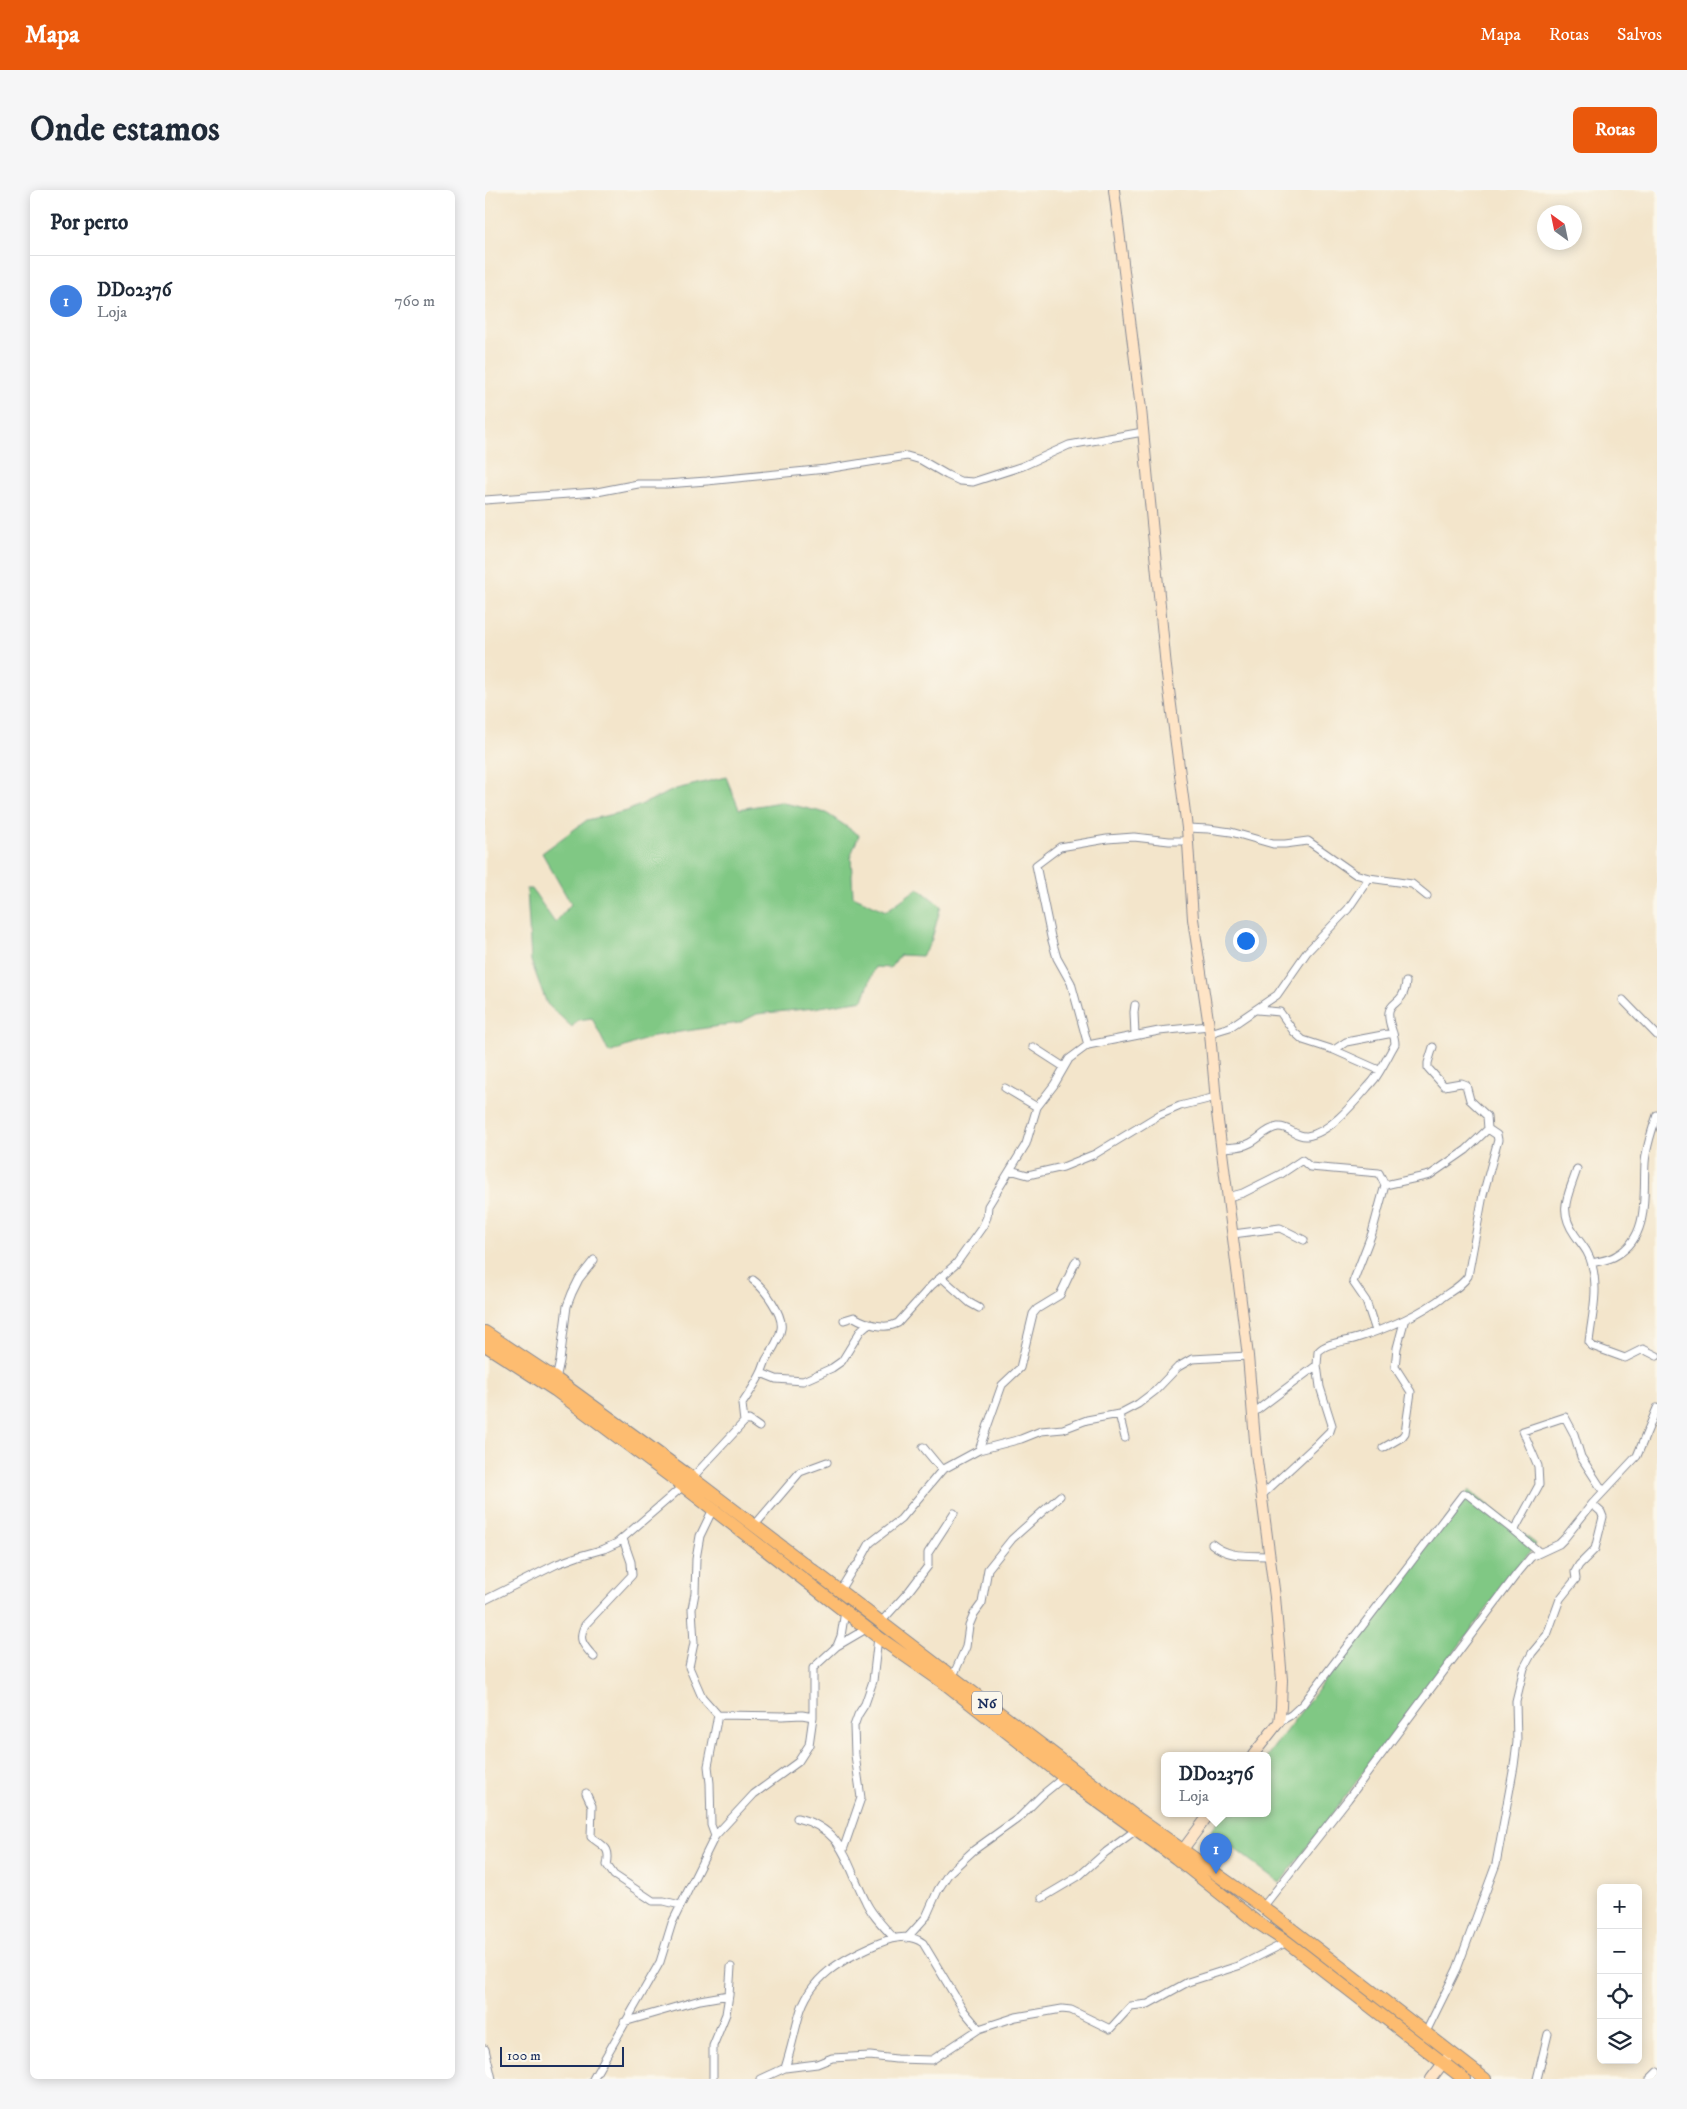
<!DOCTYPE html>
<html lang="pt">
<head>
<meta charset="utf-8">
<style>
  :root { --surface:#fff; --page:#f6f6f7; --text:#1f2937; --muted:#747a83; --line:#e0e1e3; --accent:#ea580c }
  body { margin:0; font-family:"IM FELL DW Pica",serif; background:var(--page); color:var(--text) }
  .controls { position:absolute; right:15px; bottom:15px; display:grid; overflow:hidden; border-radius:8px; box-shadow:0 2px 12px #0003 }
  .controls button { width:45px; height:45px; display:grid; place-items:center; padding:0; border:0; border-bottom:1px solid var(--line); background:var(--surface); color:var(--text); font:25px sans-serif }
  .compass { position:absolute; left:1052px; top:15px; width:45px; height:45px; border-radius:50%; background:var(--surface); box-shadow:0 2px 12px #0003; rotate:327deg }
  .scale { position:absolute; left:15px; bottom:12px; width:124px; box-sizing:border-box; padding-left:5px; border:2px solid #1b2f5e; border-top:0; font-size:14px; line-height:18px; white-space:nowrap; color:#1b2f5e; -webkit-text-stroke:4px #fbf7ec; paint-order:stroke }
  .you { position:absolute; left:760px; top:750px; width:18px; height:18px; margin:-12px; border:4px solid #fff; border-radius:50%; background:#1a73e8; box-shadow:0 0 0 8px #1a73e833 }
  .badge { display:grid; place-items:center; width:32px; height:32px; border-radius:50%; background:var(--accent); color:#fff; font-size:16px; font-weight:700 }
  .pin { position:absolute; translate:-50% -41px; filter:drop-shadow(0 1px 2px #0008) }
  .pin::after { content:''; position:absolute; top:26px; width:18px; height:15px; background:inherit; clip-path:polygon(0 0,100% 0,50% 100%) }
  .popup { position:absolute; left:676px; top:1562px; width:110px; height:65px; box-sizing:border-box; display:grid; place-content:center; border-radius:8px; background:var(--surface); filter:drop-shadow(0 1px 4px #0005); font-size:16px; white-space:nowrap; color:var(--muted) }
  .popup b { font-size:19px; color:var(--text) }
  .popup::after { content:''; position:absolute; left:50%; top:100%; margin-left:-10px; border:10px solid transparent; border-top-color:var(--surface) }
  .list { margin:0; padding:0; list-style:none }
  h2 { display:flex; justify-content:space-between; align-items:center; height:65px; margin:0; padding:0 20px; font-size:21px }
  h2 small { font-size:16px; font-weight:400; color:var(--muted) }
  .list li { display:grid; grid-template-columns:32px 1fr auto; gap:15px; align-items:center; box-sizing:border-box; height:90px; padding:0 20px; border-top:1px solid var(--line) }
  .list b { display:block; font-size:19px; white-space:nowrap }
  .list p { margin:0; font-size:16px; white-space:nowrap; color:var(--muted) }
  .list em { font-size:16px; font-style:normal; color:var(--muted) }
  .icon { flex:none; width:28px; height:28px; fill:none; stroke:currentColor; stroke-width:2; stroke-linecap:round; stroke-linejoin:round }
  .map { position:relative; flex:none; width:1172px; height:1889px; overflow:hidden; border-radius:8px }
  header { display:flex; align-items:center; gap:30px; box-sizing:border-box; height:70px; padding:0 25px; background:var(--accent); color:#fff }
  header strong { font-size:24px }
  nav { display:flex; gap:28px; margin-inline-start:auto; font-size:18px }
  .intro { display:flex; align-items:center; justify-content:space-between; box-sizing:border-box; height:120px; padding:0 30px }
  h1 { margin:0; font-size:35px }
  .button { padding:12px 22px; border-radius:8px; background:var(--accent); color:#fff; font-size:18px; font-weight:700 }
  main { display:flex; gap:30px; padding:0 30px }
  aside { flex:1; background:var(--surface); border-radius:8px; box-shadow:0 2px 12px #0003 }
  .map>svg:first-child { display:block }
  .green { fill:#80c884; stroke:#4e7c71 }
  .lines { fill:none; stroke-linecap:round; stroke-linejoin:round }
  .street-casing { stroke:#878a94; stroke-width:9 }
  .secondary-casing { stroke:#878a94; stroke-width:12 }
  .highway-casing { stroke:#878a94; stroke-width:14 }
  .street { stroke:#fff; stroke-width:7 }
  .secondary { stroke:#fee4c6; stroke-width:10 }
  .highway { stroke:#fdbc70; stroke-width:12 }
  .labels { text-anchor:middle; stroke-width:5; stroke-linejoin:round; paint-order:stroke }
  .shield { fill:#fbf7ec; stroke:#5e6b89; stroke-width:1 }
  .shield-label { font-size:14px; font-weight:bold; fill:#1b2f5e }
</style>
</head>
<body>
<header>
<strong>Mapa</strong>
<nav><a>Mapa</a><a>Rotas</a><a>Salvos</a></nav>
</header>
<div class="intro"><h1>Onde estamos</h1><a class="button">Rotas</a></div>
<main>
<aside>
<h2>Por perto<small></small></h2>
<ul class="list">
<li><span class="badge" style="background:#3f7fe0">1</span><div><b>DD02376</b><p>Loja</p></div><em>760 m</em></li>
</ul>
</aside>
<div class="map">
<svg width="1172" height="1889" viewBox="0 0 1172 1889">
  <rect width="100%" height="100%" fill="#fbf7ec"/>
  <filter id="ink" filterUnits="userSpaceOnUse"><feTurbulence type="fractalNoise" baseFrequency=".02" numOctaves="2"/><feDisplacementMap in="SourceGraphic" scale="10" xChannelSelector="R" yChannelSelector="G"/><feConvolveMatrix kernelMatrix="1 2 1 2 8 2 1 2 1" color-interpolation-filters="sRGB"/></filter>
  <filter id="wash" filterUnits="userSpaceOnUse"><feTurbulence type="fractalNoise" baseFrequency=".0096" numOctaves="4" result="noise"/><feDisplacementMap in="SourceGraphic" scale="20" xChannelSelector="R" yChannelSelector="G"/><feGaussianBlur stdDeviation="1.12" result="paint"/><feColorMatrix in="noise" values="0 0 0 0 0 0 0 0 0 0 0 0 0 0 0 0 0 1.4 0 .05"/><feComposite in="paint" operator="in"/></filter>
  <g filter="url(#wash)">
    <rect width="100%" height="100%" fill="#f3e5cb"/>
    <!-- green -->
    <path class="green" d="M241 587 254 619 295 612 341 623 374 645 366 665 368 706 401 721 433 698 456 716 446 752 437 766 415 765 405 778 390 777 378 810 329 818 272 824 254 833 169 846 124 863 107 828 93 830 87 837 62 814 46 771 42 699H47L70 733 86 714 57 663 102 630 142 621 191 599Z
      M984 1300 1051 1354 795 1693 726 1641 739 1623H782V1566Z"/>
  </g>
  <g filter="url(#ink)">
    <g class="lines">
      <defs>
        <path id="street" d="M0 310 112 302 153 294H181L222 291 341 279 422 266 436 270 462 285 475 291 488 292 538 276 584 255 658 242
          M702 638 724 639 746 642 788 654H800L823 651 870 684 884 688 927 694 942 706
          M1138 810 1172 845
          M772 820 795 822 809 842 818 850 849 860 894 880
          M725 843 745 837 792 805 822 762 863 719 884 688
          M650 845 649 822 650 815
          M603 855 586 793 572 768 566 747 551 675 575 657 622 649 649 647 684 651H703
          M548 857 579 877
          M849 860 861 852 908 843
          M520 898 552 917
          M737 958C745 957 756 958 763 954 774 950 780 939 793 937 804 936 810 947 822 946 846 943 872 909 888 891 895 883 904 864 910 854 910 843 902 833 904 822 906 811 919 814 921 792
          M1092 979C1084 1005 1072 1019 1090 1045 1097 1055 1104 1062 1107 1075 1114 1101 1107 1125 1104 1152L1107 1156 1140 1168 1158 1159 1172 1166
          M525 980 543 985 578 977 610 964 674 925 695 916 731 907
          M900 995 945 985 981 960 1003 939 1002 926 985 910 981 895 976 893 959 896 943 878V873L948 857
          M743 1007 758 1003 796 984 817 970 825 977 894 983 900 995 887 1043 868 1092 881 1111 891 1141
          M748 1044 795 1038 819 1050
          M1107 1073C1115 1071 1125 1070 1132 1065 1165 1046 1158 1005 1160 973 1161 957 1167 940 1172 925
          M456 1087 485 1113 494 1118
          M359 1130 369 1127C381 1134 400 1140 413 1133L447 1095 471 1074 498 1036 502 1027 503 1016 541 954 552 917 569 895 584 869 603 855 674 841 724 836
          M276 1183 291 1189 318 1191 347 1178 357 1171 376 1140 384 1133
          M71 1189 75 1171 82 1116 87 1103 94 1089 109 1070
          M767 1224 832 1175
          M259 1232 257 1214C263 1205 270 1195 275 1185 278 1180 279 1175 281 1170 287 1160 294 1151 296 1139 299 1125 279 1098 268 1090
          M640 1248 634 1224 653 1214 670 1201 693 1177 707 1169 763 1166
          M438 1257 457 1280 494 1260 517 1195 535 1178 548 1124 552 1119 575 1105 591 1071
          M898 1258 917 1247 920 1243 926 1202 910 1177 912 1158 919 1132
          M494 1260 536 1249 556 1241 578 1239 602 1230 634 1224
          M207 1288 259 1232 264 1230 274 1237
          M777 1305 832 1254 845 1241 847 1235 835 1197 832 1175 833 1162C842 1152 860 1152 872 1148 906 1137 934 1125 962 1104 970 1099 978 1094 983 1086L998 1005 1013 950 1012 945 1003 939
          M228 1319 215 1346 211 1369 210 1403 207 1419 209 1453 204 1477 217 1507 233 1525 223 1576 225 1593 226 1635 230 1646
          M269 1336 315 1282 342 1272
          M1029 1341 1054 1362
          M727 1354C744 1368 762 1365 784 1366
          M354 1402 368 1379 374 1373 385 1353 416 1329 457 1280
          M0 1410 72 1374 94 1366 119 1359 132 1353 198 1296
          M396 1432 424 1401 443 1376V1363L469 1323
          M352 1456 356 1446 360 1421
          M109 1467C99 1456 92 1450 100 1435L147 1385 146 1372 138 1349
          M468 1486 481 1457 484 1436 489 1424 497 1413 503 1379 527 1349 575 1306
          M233 1525 297 1526 317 1525 328 1527
          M794 1532 806 1525 818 1514 978 1304H982L1029 1341 1054 1295 1053 1276 1038 1241 1080 1227 1089 1244 1096 1267 1118 1301
          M101 1603 107 1616 106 1647C119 1657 126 1657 122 1675L129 1685 168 1711H179L195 1715
          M312 1628C359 1639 361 1673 380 1710 386 1724 398 1736 408 1747
          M358 1660 376 1608 370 1565 369 1536 373 1525 380 1514 388 1491 393 1447
          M557 1708 594 1686 621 1662 651 1640
          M778 1717 863 1609 1031 1385 1046 1367 1074 1354 1079 1349 1107 1314 1152 1266 1172 1218
          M422 1748 441 1727 453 1700 464 1683 489 1660 535 1627 557 1605 579 1587
          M139 1832 215 1810 244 1805
          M940 1844 972 1779 1011 1674 1029 1576 1032 1552 1031 1511 1039 1478 1047 1463 1062 1445 1075 1409 1091 1389 1090 1382 1094 1375 1110 1359 1118 1327 1116 1322 1107 1314
          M0 1859 7 1889
          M300 1878C306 1860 309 1844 314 1826 324 1787 357 1769 392 1754 406 1748 425 1743 438 1753L479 1821 494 1839
          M108 1889 175 1772 187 1733 230 1646 269 1604 313 1572 324 1555 328 1527V1478L352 1456 381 1439
          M228 1889V1856L241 1824 244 1805 246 1777
          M276 1889 300 1878 332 1874 347 1868 385 1866 411 1869 447 1870 494 1839 531 1827 577 1819 586 1820 625 1839 646 1816 663 1814 703 1792 756 1775 802 1752
          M1052 1889 1063 1844
          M1165 1889 1172 1882"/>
        <path id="secondary" d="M629 0 656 219 681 477 702 638 708 729 725 843 732 923 763 1166 771 1263 790 1407 797 1490 796 1517 794 1532 768 1565
          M693 1666 725 1623
          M946 1889 962 1868"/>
        <path id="highway" d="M0 1142 71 1189 207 1288 655 1630 778 1717 1000 1889
          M0 1155 70 1200 198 1296 393 1447 462 1495 579 1587 691 1668 770 1731 802 1752 979 1889"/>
      </defs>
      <!-- street casing -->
      <use href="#street" class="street-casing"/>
      <!-- secondary casing -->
      <use href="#secondary" class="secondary-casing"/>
      <!-- highway casing -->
      <use href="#highway" class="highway-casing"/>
      <!-- street -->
      <use href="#street" class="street"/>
      <!-- secondary -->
      <use href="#secondary" class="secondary"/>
      <!-- highway -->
      <use href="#highway" class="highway"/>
    </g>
  </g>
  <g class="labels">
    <!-- shield labels -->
    <rect class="shield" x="487" y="1501.5" width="30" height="23" rx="4"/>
    <g class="shield-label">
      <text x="502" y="1518">N6</text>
    </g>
  </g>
</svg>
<div class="controls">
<button>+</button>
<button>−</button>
<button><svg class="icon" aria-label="locate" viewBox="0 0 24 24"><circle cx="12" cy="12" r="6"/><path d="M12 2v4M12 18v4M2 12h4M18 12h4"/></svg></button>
<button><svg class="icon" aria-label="layers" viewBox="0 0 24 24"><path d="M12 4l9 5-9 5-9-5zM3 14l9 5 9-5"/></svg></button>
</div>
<svg class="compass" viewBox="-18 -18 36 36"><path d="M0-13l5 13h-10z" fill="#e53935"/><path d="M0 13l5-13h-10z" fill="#747a83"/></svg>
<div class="scale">100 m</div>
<div class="you"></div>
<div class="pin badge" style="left:731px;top:1684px;background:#3f7fe0">1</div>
<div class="popup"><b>DD02376</b>Loja</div>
</div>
</main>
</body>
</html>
